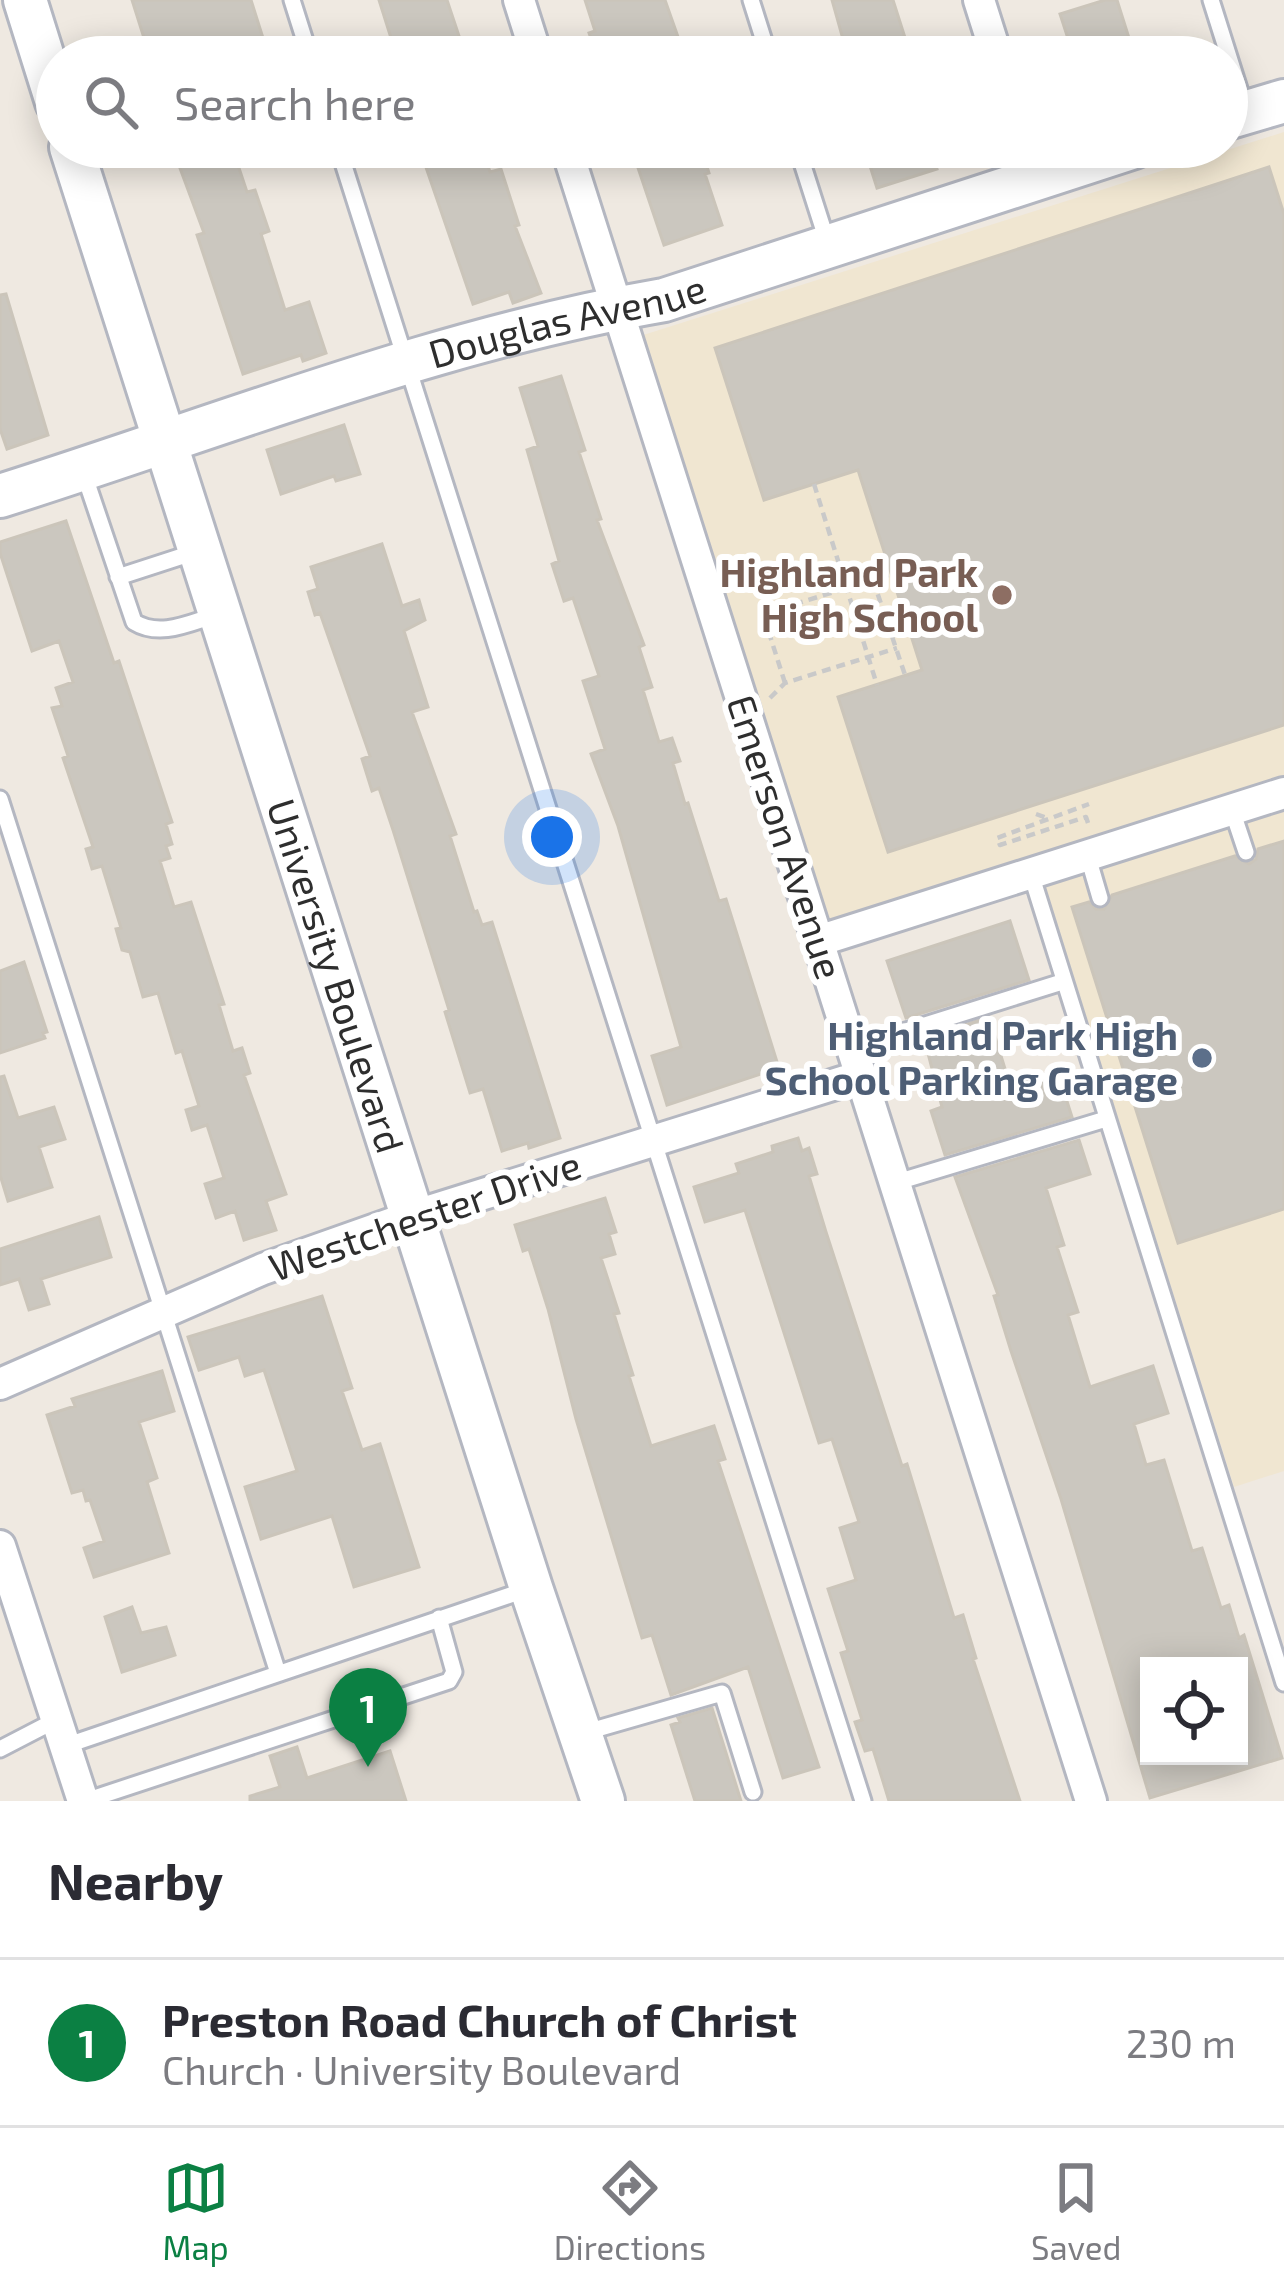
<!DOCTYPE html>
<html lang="en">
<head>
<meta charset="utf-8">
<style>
  :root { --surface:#fff; --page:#f2f2f3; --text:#2b2b33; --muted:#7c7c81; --line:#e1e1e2; --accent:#0b8043 }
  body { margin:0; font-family:"Exo 2",sans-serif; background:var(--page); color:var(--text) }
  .controls { position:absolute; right:36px; bottom:36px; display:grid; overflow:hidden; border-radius:0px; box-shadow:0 6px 30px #0003 }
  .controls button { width:108px; height:108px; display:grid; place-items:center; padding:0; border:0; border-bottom:3px solid var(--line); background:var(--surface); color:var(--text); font:60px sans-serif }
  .you { position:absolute; left:552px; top:837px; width:42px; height:42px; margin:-30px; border:9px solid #fff; border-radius:50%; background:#1a73e8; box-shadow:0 0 0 18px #1a73e833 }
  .badge { display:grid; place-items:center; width:78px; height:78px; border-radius:50%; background:var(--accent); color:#fff; font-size:39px; font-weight:700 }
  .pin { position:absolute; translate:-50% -99px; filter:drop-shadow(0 3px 6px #0008) }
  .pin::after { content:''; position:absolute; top:63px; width:42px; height:36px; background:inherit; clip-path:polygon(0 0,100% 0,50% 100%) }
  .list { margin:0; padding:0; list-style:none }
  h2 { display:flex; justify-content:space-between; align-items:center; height:156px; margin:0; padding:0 48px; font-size:51px }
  h2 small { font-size:39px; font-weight:400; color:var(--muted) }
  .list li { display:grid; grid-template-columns:78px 1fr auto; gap:36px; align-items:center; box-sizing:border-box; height:168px; padding:0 48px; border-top:3px solid var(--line) }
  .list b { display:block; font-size:45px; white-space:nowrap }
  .list p { margin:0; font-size:39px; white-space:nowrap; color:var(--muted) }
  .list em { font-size:39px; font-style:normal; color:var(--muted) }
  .icon { flex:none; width:66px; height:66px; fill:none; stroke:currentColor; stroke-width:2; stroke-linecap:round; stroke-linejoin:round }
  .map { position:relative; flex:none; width:1284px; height:1801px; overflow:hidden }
  .search { position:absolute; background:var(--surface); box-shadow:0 6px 30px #0003; left:36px; right:36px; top:36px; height:132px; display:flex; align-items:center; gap:30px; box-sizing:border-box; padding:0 42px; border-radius:66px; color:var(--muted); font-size:45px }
  .sheet { height:324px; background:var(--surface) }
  nav { display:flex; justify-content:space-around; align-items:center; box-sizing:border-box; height:168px; border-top:3px solid var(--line); background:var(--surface); font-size:33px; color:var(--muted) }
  nav a { display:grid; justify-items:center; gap:6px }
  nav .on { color:var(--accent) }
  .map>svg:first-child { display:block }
  .education { fill:#f0e6d1 }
  .building { fill:#cbc7bf; stroke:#cbc5ba; stroke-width:3; fill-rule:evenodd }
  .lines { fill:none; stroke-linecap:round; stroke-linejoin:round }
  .lane-casing { stroke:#b4b7c1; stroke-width:21 }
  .street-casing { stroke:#b4b7c1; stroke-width:36 }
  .secondary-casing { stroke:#b4b7c1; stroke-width:48 }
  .path { stroke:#c9c9c9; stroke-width:4.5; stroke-dasharray:9 6; stroke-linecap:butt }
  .lane { stroke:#fff; stroke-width:15 }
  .street { stroke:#fff; stroke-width:30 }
  .secondary { stroke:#fff; stroke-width:42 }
  .education-dot { fill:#8d6e63; stroke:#fff; stroke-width:4.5 }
  .service-dot { fill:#5c6f8a; stroke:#fff; stroke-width:4.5 }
  .labels { text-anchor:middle; stroke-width:12; stroke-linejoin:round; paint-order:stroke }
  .street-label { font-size:39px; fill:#2e2e2e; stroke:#fff }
  .education-label { font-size:39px; font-weight:bold; fill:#785e54; stroke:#fff; text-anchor:end }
  .service-label { font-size:39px; font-weight:bold; fill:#4e5e75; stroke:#fff; text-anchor:end }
</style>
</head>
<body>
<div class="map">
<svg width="1284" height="1801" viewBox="0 0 1284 1801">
  <rect width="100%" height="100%" fill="#efe9e1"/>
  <!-- education -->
  <path class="education" d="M1284 132V1471L1234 1487 1035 854 824 923 637 337Z"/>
  <!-- building -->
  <path class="building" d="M132 0H251L269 57H150Z
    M379 0H447L466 57H397Z
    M585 0H665L683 51 665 57H598L589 33 595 31Z
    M832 0H893L908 47 878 57H848Z
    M1105 0H1117L1135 57H1074L1060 14Z
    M190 147H232L247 192 255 190 269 231 261 234 285 310 309 302 326 353 303 361 301 355 243 374 197 235 204 233 174 152Z
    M419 147H482L490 172 501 169 519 225 515 226 541 293 513 303 509 292 473 304Z
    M631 147H701L709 173 705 174 722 225 664 245Z
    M864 147H930L937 169 877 188Z
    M1269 167 1284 214V725L888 852 838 697 922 670 858 470 764 500 715 348Z
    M6 294 48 435 7 449 0 429V295Z
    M561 376 585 450 579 452 601 519 597 520 644 645 639 647 652 687 643 690 659 742 672 738 680 761 673 763 685 804 688 803 719 901 726 899 778 1065 776 1069 667 1105 652 1056 681 1047 618 826 591 754 605 749 583 681 599 676 573 598 564 601 552 564 559 561 527 450 538 446 520 388Z
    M344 425 360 474 336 481 334 476 281 494 267 450Z
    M66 521 114 663 119 661 172 822 166 824 172 844 166 846 170 858 160 861 174 907 191 902 224 1004 219 1005 233 1051 242 1048 250 1073 244 1075 286 1194 266 1201 276 1230 244 1240 235 1211 216 1218 205 1184 224 1178 207 1125 192 1130 186 1110 199 1106 182 1051 176 1053 158 993 143 997 130 952 122 950 116 929 121 928 102 866 92 869 86 849 93 847 63 758 68 756 52 708 62 706 56 688 73 682 59 641 32 651 0 553V542Z
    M382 544 402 606 419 600 425 620 404 631 428 707 412 712 456 834 450 836 474 912 477 911 482 925 492 922 560 1138 529 1148 528 1143 502 1151 483 1089 470 1093 445 1012 449 1010 393 830 379 788 372 791 362 759 370 756 320 613 315 615 308 592 318 589 311 567Z
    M1284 841V1209L1178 1243 1072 907 1089 902 1096 909H1104L1112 895 1235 856 1249 864 1256 859 1258 849Z
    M1010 921 1029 980 906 1018 887 961Z
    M24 962 47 1032 43 1033 45 1038 0 1053V971Z
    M989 1017 1010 1085 1057 1070 1072 1117 945 1155 931 1111 942 1107 924 1038Z
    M4 1076 18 1118 54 1107 65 1139 39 1147 52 1187 8 1201 0 1175V1077Z
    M798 1138 802 1151 809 1148 817 1174 809 1176 826 1232 902 1466 907 1464 954 1618 963 1615 976 1658 973 1659 1020 1801H889L873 1749 865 1751 855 1722 862 1720 841 1653 848 1651 828 1589 856 1580 840 1528 859 1522 832 1439 819 1443 745 1210 705 1222 694 1187 739 1173 736 1164 773 1152 772 1146Z
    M1079 1140 1090 1174 1046 1188 1064 1245 1057 1247 1078 1312 1068 1315 1090 1387 1153 1366 1168 1413 1134 1424 1146 1465 1164 1460 1192 1551 1202 1548 1221 1608 1229 1605 1239 1638 1244 1635 1282 1758 1150 1798 1061 1499 1011 1351 994 1296 998 1295 955 1177ZM1149 1666H1239V1756H1149Z
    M605 1198 616 1232 609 1234 615 1254 601 1258 619 1313 614 1314 633 1375 629 1376 651 1446 714 1426 725 1459 718 1461 819 1767 783 1778 748 1667 671 1695 652 1635 642 1638 576 1419 548 1309 529 1249 523 1251 515 1225Z
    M99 1217 111 1257 41 1279 49 1304 29 1310 19 1279 0 1285V1249Z
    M322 1296 352 1388 342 1391 362 1450 380 1444 419 1567 354 1587 332 1516 261 1539 245 1487 297 1471 264 1370 245 1376 239 1357 199 1370 188 1337Z
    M162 1371 174 1411 139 1422 157 1478 147 1482 169 1553 94 1577 84 1548 104 1541 90 1500 86 1501 83 1490 72 1493 47 1415 75 1406 72 1399Z
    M132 1607 141 1633 166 1627 175 1655 122 1672 105 1617Z
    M712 1708 741 1801H695L671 1725 680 1722 678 1718Z
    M297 1747 307 1778 390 1751 406 1801H250V1796L280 1787 270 1756Z"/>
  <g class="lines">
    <defs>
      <path id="lane" d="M292 0 310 57
        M751 0 769 57
        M1211 0 1246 111
        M338 147 863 1801
        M797 147 828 244
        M83 471 134 622C160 638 189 623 216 615
        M118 577 195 552
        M0 799 278 1673
        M1232 810 1246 852
        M1088 857 1100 898
        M1031 874 1284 1683
        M849 1037 890 1036 1062 982
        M894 1183 1106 1119
        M583 1733 722 1693 753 1792
        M65 1746 528 1589
        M0 1749 56 1720
        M85 1801 449 1681 454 1672 439 1618"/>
      <path id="street" d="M519 0 537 57
        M979 0 997 57
        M566 147 1091 1801
        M1026 147 1036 178
        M818 941 1284 793
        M0 1384 263 1269 413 1216 861 1076
        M0 1546 83 1801"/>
      <g id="secondary">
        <path d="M25 0 57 102"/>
        <path d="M1227 118 1284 101"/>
        <path id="s1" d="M71 147 531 1588 603 1801"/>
        <path id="s2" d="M0 496C219 427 437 339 664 300L1134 147"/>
      </g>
    </defs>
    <!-- lane casing -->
    <use href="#lane" class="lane-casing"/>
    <!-- street casing -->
    <use href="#street" class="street-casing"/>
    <!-- secondary casing -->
    <use href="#secondary" class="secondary-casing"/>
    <!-- path -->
    <path class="path" d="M814 484 877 685
      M873 580 905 675
      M785 683 763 614 892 574
      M770 698 785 683 897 648
      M1036 814 1047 818
      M1088 823 1086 817 1000 845 997 838 1089 804"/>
    <!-- lane -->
    <use href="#lane" class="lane"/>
    <!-- street -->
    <use href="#street" class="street"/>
    <!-- secondary -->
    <use href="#secondary" class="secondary"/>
  </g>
  <!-- markers -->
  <circle class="education-dot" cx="1002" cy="595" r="12"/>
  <circle class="service-dot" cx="1202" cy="1058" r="12"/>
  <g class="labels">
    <!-- street labels -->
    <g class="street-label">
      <text dy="14" stroke="none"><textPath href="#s2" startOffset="594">Douglas Avenue</textPath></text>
      <text transform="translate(785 837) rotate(72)" y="14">Emerson Avenue</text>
      <text dy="14" stroke="none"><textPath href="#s1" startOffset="870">University Boulevard</textPath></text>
      <text transform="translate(425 1216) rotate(-19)" y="14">Westchester Drive</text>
    </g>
    <!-- education labels -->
    <g class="education-label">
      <text x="978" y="587">Highland Park<tspan x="978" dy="45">High School</tspan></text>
    </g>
    <!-- service labels -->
    <g class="service-label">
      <text x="1178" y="1050">Highland Park High<tspan x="1178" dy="45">School Parking Garage</tspan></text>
    </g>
  </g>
</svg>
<div class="controls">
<button><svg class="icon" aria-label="locate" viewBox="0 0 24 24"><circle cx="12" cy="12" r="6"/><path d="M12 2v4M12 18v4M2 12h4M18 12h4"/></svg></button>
</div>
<div class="you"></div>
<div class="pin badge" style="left:368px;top:1767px">1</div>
<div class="search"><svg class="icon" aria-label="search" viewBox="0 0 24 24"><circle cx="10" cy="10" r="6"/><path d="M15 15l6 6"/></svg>Search here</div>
</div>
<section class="sheet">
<h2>Nearby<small></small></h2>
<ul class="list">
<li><span class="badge">1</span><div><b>Preston Road Church of Christ</b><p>Church · University Boulevard</p></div><em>230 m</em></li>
</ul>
</section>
<nav>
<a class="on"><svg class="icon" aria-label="map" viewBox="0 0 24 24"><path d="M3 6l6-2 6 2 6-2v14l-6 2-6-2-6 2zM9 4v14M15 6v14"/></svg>Map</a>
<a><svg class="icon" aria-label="directions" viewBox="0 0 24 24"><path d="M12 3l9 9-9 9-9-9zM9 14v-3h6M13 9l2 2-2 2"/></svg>Directions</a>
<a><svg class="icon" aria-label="saved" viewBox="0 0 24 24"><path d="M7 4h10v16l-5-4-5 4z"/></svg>Saved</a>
</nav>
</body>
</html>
